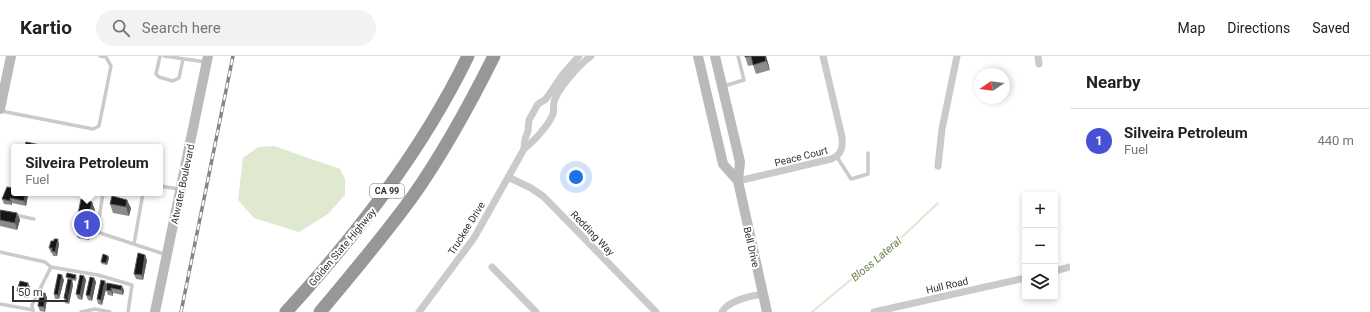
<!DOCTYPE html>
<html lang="en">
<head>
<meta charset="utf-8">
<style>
  :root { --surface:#fff; --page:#f2f2f2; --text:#222; --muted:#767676; --line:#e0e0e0; --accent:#4751d3 }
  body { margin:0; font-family:Roboto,sans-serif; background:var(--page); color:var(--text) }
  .controls { position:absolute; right:12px; bottom:12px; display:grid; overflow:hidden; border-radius:4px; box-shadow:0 2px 6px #0003 }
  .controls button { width:36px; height:36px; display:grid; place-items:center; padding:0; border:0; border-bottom:1px solid var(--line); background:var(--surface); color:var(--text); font:20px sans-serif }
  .compass { position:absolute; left:974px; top:12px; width:36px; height:36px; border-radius:50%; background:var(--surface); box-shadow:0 2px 6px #0003; rotate:257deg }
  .scale { position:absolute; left:12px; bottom:10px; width:56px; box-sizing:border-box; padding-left:4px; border:2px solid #303030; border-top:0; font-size:11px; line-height:14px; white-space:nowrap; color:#303030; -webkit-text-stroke:3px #fff; paint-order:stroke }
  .you { position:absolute; left:576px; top:121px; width:14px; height:14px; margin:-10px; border:3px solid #fff; border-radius:50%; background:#1a73e8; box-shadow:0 0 0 6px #1a73e833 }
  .badge { display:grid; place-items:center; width:26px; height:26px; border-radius:50%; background:var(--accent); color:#fff; font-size:13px; font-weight:700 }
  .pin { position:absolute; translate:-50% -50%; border:2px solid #fff; box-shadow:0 1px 4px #0006 }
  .popup { position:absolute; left:11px; top:88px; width:152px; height:52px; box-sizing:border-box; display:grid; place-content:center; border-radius:4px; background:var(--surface); filter:drop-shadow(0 1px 3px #0005); font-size:13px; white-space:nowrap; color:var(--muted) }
  .popup b { font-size:15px; color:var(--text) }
  .popup::after { content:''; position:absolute; left:50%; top:100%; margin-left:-8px; border:8px solid transparent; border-top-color:var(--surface) }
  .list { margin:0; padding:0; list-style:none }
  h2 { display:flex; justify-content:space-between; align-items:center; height:52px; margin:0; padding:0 16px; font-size:17px }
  h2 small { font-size:13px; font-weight:400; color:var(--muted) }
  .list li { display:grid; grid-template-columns:26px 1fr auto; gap:12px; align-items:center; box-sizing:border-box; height:64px; padding:0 16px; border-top:1px solid var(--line) }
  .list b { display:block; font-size:15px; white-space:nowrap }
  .list p { margin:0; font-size:13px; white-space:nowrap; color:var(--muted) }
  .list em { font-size:13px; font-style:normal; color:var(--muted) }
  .icon { flex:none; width:22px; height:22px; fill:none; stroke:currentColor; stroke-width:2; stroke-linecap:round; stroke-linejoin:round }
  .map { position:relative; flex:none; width:1070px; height:256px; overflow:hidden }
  header { display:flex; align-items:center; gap:24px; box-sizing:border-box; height:56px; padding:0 20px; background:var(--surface); border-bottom:1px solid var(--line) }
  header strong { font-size:19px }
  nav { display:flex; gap:22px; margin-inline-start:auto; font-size:14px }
  .search { width:280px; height:36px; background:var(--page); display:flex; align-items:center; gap:10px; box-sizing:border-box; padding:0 14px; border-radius:22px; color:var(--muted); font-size:15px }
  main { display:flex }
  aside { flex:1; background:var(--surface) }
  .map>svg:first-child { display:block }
  .water { fill:#dfe9cf }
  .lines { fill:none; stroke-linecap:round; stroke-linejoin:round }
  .stream { stroke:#dfe9cf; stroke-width:2 }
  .lane { stroke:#cacaca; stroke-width:3.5 }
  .street { stroke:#cacaca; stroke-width:7 }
  .secondary { stroke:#bababa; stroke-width:10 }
  .highway { stroke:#979797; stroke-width:13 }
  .rail-casing { stroke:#858585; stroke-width:3.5 }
  .rail { stroke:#fff; stroke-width:2; stroke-dasharray:6; stroke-linecap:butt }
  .wall { fill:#8b8b8b }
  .shaded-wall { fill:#5d5d5d }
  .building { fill:#171717; stroke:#5d5d5d }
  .labels { text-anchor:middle; stroke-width:4; stroke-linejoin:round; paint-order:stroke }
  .shield { fill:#fff; stroke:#6e6e6e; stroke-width:1 }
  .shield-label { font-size:9px; font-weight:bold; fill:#303030 }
  .street-label { font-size:10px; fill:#303030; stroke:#fff }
  .water-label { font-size:11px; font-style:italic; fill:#667e41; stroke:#fff }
</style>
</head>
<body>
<header>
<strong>Kartio</strong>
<div class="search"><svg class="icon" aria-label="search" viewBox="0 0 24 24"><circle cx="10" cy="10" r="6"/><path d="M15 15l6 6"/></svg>Search here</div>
<nav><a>Map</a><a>Directions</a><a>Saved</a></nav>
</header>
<main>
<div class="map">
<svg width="1070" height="256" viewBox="0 0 1070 256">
  <rect width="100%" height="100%" fill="#fff"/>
  <!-- water -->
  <path class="water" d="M274 90 340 113 345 123V139L328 158 299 176 254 162 238 144 243 102 258 91Z"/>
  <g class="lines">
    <!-- stream -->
    <path class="stream" d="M812 256 901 182 938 147"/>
    <!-- lane -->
    <path class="lane" d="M160 0 156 18 159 21 173 25 179 22 183 3
      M164 0 206 6
      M724 30 744 24 738 0
      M1 55 93 73 99 70 111 10 106 1 100 0
      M837 101 851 123 868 118V97
      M160 130 179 133
      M103 137 97 176 167 199
      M15 159 34 163
      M134 188 143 137
      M0 196 45 206 51 211
      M0 248 33 254
      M33 256 32 249 51 211 98 219 132 229 128 256
      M81 256 95 253 110 256"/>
    <!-- street -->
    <path class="street" d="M1038 0 1039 8
      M524 93C533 86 549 69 553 58 554 54 553 50 554 46 557 33 580 8 591 0
      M938 110 942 73 957 0
      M508 121 531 132 544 141 656 256
      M738 125 831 103C842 99 843 91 842 81L823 0
      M492 211 536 256
      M1055 215 1070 211
      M419 256 474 182 524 93 525 83 528 75 529 64 538 48 546 43 563 18 579 0
      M722 256C729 244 750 240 763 238
      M874 256 1025 222"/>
    <!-- secondary -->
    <path class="secondary" d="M698 0 723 108 738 125
      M715 0 740 106 738 125 767 256
      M0 53 11 0
      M155 256 208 0"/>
    <!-- highway -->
    <path class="highway" d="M286 256C357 178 422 95 468 0
      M320 256C352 218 384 180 413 140 444 96 470 48 494 0"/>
    <defs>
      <path id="rail" d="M181 256 233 0"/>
    </defs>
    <!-- rail casing -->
    <use href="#rail" class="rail-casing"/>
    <!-- rail -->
    <use href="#rail" class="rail"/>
  </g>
  <!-- wall -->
  <path class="wall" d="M745 0H766L770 14 756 18 753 9 748 10Z
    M14 137H27L28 139 26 150 12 147V149L4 148 2 143Z
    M110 148 131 152 129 160 113 157Z
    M0 154 17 157 20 164 17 174 0 170Z
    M95 154 89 184 78 182 75 173Z
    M59 188 57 200H53L52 197H51L49 192Z
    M108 200 109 202 107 209 102 208 101 206Z
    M147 204 143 224 136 223 134 218Z
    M84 220 86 224 82 244 78 243 76 238Z
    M66 221H77L76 225 72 224 73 229 69 248 65 247 64 242 68 223Z
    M94 222 96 226 92 245 88 244 86 239Z
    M64 224 59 243H55L54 238Z
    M107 227 124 234 123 239 113 237V240L108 239 106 234Z
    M107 229 102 249 98 248 97 243Z
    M30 231 28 242 19 240 17 235Z
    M45 237 47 242 45 256 40 255 38 250Z"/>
  <!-- shaded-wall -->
  <path class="shaded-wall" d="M765 0H766L770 14 766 5Z
    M26 137H27L28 139 26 150 24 145Z
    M10 142 12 147V149L10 145Z
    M127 144 131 152 129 160 126 151Z
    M92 146 95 154 89 184 86 176Z
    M17 157 20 164 17 174 15 167Z
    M58 183 59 188 57 200 55 196Z
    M145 199 147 204 143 224 142 219Z
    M108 200 109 202 107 209 106 207Z
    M62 219 64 224 59 243 58 239Z
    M84 220 86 224 82 244 80 239Z
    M94 222 96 226 92 245 90 240Z
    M72 224 73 229 69 248 68 243Z
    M105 225 107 229 102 249 101 244Z
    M28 227 30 231 28 242 26 237Z
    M122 230 124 234 123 239 121 234Z
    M111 232 113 237V240L111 235Z
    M45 237 47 242 45 256 44 251Z"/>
  <!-- building -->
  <path class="building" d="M745 0H765L766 5 753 9 751 0 745 1Z
    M26 86 45 90 44 91H25Z
    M7 131 14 132V137H26L24 145 10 142V145L2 143Z
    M112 140 127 144 126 151 110 148Z
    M81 143 92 146 86 176 75 173Z
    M0 154 17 157 15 167 0 164Z
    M54 183H58L55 196 52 195V192H49L51 185H54Z
    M138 197 145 199 142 219 134 218Z
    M103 198 108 200 106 207 101 206Z
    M67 217 76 219 75 223 66 221Z
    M58 218 62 219 58 239 54 238Z
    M80 219 84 220 80 239 76 238Z
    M90 221 94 222 90 240 86 239Z
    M68 223 72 224 68 243 64 242Z
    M101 224 105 225 101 244 97 243Z
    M20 225 28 227 26 237 17 235Z
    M107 227 122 230 121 234 111 232V235L106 234Z
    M40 237H45L44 251 38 250Z"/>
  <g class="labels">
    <!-- shield labels -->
    <rect class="shield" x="370" y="128" width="34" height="14" rx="3"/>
    <g class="shield-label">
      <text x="387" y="138">CA 99</text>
    </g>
    <!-- street labels -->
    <g class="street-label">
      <text transform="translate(801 100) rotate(-14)" y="4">Peace Court</text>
      <text transform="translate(182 128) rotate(-78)" y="4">Atwater Boulevard</text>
      <text transform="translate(466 172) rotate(-58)" y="4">Truckee Drive</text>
      <text transform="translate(593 177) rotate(46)" y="4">Redding Way</text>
      <text transform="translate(342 191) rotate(-50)" y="4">Golden State Highway</text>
      <text transform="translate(752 191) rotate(77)" y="4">Bell Drive</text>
      <text transform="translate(947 229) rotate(-13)" y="4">Hull Road</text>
    </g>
    <!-- water labels -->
    <g class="water-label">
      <text transform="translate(876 203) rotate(-40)" y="4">Bloss Lateral</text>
    </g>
  </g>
</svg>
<div class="controls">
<button>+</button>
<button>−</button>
<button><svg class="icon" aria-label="layers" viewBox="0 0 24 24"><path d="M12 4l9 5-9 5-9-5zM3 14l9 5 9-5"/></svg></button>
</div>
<svg class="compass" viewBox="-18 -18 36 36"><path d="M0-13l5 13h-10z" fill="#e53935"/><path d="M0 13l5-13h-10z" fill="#767676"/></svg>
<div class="scale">50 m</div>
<div class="you"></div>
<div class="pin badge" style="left:87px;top:168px">1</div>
<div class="popup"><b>Silveira Petroleum</b>Fuel</div>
</div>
<aside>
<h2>Nearby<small></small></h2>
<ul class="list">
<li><span class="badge">1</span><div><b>Silveira Petroleum</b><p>Fuel</p></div><em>440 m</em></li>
</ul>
</aside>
</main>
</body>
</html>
